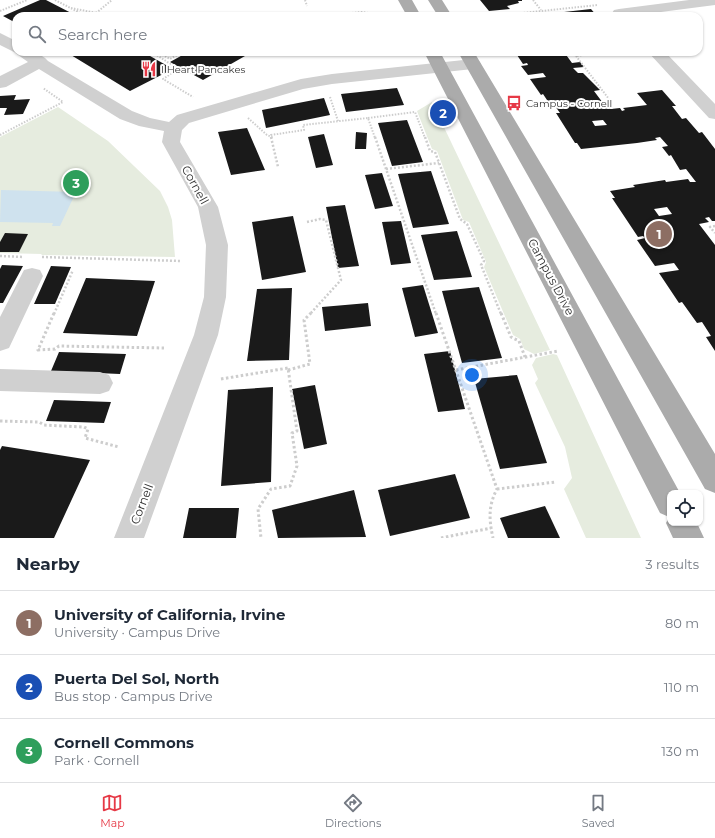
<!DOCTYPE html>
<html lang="en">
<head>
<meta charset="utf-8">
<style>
  :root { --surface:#fff; --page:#f6f6f7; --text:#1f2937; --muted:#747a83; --line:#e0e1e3; --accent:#e63946 }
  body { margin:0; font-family:Montserrat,sans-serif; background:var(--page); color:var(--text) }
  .controls { position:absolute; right:12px; bottom:12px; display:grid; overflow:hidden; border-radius:8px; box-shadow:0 1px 3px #0004 }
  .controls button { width:36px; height:36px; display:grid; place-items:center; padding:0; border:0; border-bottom:1px solid var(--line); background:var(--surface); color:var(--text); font:20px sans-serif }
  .you { position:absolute; left:472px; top:375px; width:14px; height:14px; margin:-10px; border:3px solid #fff; border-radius:50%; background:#1a73e8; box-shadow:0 0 0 6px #1a73e833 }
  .badge { display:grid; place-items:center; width:26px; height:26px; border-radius:50%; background:var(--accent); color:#fff; font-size:13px; font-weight:700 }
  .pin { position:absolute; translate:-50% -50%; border:2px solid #fff; box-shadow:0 1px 4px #0006 }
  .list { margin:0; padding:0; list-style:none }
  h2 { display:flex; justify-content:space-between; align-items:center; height:52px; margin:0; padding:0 16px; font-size:17px }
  h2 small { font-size:13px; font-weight:400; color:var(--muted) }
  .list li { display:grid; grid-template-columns:26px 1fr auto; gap:12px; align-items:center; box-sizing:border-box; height:64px; padding:0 16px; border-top:1px solid var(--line) }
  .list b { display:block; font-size:15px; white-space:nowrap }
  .list p { margin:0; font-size:13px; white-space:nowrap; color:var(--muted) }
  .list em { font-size:13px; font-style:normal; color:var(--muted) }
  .icon { flex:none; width:22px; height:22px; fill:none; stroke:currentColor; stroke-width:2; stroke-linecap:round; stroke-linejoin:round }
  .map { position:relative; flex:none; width:715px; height:538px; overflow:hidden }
  .search { position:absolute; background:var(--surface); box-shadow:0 1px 3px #0004; left:12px; right:12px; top:12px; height:44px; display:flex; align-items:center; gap:10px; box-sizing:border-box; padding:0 14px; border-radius:12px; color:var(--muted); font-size:15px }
  .sheet { height:244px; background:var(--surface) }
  nav { display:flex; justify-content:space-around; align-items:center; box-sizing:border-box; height:56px; border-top:1px solid var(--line); background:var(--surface); font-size:11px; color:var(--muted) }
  nav a { display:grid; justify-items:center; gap:2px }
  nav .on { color:var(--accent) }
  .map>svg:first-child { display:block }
  .green { fill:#e6ecdf }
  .water { fill:#cfe2ee }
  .building { fill:#1a1a1a; fill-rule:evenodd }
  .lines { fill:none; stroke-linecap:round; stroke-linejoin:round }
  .path-far2 { stroke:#cdcdcd; stroke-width:2; stroke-dasharray:1.5 1.5; stroke-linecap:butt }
  .path-far1 { stroke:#cdcdcd; stroke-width:2.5; stroke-dasharray:2 2; stroke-linecap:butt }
  .path { stroke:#cdcdcd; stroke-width:3; stroke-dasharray:2.5 2.5; stroke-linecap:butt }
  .minor { fill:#d0d0d0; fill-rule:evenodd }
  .major { fill:#ababab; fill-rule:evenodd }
  .labels { text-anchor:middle; stroke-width:4; stroke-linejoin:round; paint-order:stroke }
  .far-poi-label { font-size:10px; fill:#333; stroke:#fff; text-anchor:start }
  .street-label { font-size:12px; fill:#333; stroke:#fff }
</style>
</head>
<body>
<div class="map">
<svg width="715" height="538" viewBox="0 0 715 538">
  <rect width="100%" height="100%" fill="#fff"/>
  <!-- green -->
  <path class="green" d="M432 102 550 350 534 354 524 349 520 339 513 335 484 267 486 262 469 222 463 220 437 151 432 149 417 111Z
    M58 107 108 141 160 191 168 207 172 220 175 257 41 255 42 254 0 253V137Z
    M553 354 557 355 641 538H586L564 489 572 478 565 447 535 383 538 379 532 365 536 358Z"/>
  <!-- water -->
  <path class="water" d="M1 190 76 192 60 226H52L53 223 0 222Z"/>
  <!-- building -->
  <path class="building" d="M40 0H46L77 16H16V23L3 16Z
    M480 0H522V1H518L519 3 507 6 510 9 489 11Z
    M591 9 597 16H537V15Z
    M66 52H143L173 69 130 91Z
    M188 52H252L203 80 170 62Z
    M515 52H564L572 63 580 62 584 67 573 68 578 73H583L600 90 594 91 603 103H598L600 105 607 104 611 109 620 108 622 111 625 110 623 108 647 105 637 93 662 90 676 106H672L682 119 686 118 699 133 702 132 715 149V221H712L709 217 705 218 709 222 699 224 715 245V351L706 337 711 336 702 322 697 323 682 302 679 303 659 273 679 270 674 263 655 266 637 240 645 238 643 236 638 237 612 198H615L610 191 635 187 633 185 665 180 666 182 688 179 690 182H696L686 169 680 170 671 155 669 156 662 147 668 146 660 137 655 138 657 140 637 143 581 149 577 143H575L556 113H560L555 106H551L543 94 541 95 530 79 546 77 543 73 528 75 521 66 528 65 527 63 523 64ZM603 120 607 125 595 126 592 121ZM667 207 672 214 659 216 654 209Z
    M397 88 404 105 346 112 341 94Z
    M16 95 14 100 30 99 23 114 4 115 7 108H0V96Z
    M324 98 330 115 266 128 262 110Z
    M407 120 423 162 392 166 378 123Z
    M247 128 265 170 231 175 218 132Z
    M356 132 367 133 366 149H355Z
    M324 134 333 165 316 168 308 137Z
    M431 171 449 224 413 228 398 174Z
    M382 173 393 206 375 209 365 175Z
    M345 205 359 266 338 268 326 207Z
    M293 216 306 272 262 280 252 222Z
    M401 221 411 263 391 265 382 222Z
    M457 231 472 277 434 280 421 235Z
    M5 233 28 234 19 252H0V242Z
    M2 265 23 266 3 303H0V269Z
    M51 266 71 267 55 304H34Z
    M86 278 155 281 137 336 63 333Z
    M423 285 438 333 415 337 402 288Z
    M479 287 502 358 462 363 442 291Z
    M292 288 289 360 247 361 257 289Z
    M368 303 371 326 325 331 322 307Z
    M450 351 465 409 438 412 424 354Z
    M59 352 126 354 120 374 51 371Z
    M517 375 547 463 500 469 474 379Z
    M315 385 327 444 304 449 292 389Z
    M273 387 271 482 221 486 228 390Z
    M54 400 111 402 104 423 46 421Z
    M2 446 90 460 54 538H0V450Z
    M455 474 470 518 390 536 378 490Z
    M354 490 366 537 278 538 272 510Z
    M545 506 560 538H508L500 518Z
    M189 508H239L236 538H183Z"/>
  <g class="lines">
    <!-- path-far2 -->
    <path class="path-far2" d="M55 0 86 16
      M305 0 307 6
      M533 0 541 10
      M71 8 112 16
      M0 11 27 0
      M96 13 112 0
      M316 16 362 12 369 13 374 16
      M494 16 598 5
      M152 52 178 69 163 79 193 97
      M157 52 170 59 183 52
      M573 52 576 56 608 52
      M576 56 612 103
      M330 97 338 121
      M248 118 267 135 272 137
      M368 118 415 112 425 138
      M0 135 63 102 43 88
      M272 138 271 135 304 130 303 125 368 118 375 138"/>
    <!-- path-far1 -->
    <path class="path-far1" d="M271 137 278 167
      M375 137 436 314
      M425 137 430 151 435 152 460 219 467 224 484 261 481 265 501 314
      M386 169 439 163
      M307 222 320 219 326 220 341 280 310 314
      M715 226 710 227 715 233
      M0 256 23 257
      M42 257 181 261
      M54 314 73 270"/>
    <!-- path -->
    <path class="path" d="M54 313 38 350 55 349 59 346 164 348
      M436 313 497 489C488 506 489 520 493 538
      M501 313 511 337 519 341 525 357
      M288 370 310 364 304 320 311 313
      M456 370 558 351
      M221 379 288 368 297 431 292 433 297 466 290 486 271 489 258 509 261 538
      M0 421 39 422 44 425 84 427 88 429 85 438 119 447
      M497 489 556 482
      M441 538 491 528"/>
    <!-- minor -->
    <path class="minor" d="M689 0H715V5L630 16H614L612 13 614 10 619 9Z
      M0 33 16 41V52C27 52 41 52 48 61L132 111 150 118 169 122 177 115 301 79 332 74 473 59 479 61 481 64 479 67 473 69 332 84 303 89 189 123 182 130 180 142 218 207 228 245 226 297 218 335 144 538H114L194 335 204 297 206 245 198 207 162 142 164 131 139 126 120 119 39 69 6 87 0 88V76L28 62 14 52 0 45Z
      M648 52H665L715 104V119L709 118Z
      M32 268 40 270 43 276 9 348 0 351V317L24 270Z
      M0 369 100 372 109 375 113 383 109 391 100 394 0 391Z"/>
    <!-- major -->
    <path class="major" d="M398 0H412L421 16H407Z
      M428 0H442L452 16H438Z
      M424 52H440L680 493H670V523H697L704 538H673L666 523 669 517 660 513Z
      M458 52H474L715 454V493L705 489Z"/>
  </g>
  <!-- icons -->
  <defs>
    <symbol id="restaurant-bare" viewBox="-9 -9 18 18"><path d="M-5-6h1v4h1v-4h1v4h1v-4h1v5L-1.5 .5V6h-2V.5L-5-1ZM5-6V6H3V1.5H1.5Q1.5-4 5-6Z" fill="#e63946" stroke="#fff" stroke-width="2.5" paint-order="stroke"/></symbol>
    <symbol id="bus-bare" viewBox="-9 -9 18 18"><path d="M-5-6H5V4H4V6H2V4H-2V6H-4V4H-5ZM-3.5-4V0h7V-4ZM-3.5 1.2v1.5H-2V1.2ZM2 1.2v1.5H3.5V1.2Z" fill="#e63946" stroke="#fff" stroke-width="2.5" paint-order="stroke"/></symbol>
  </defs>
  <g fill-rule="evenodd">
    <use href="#restaurant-bare" x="138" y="58" width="22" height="22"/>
    <use href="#bus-bare" x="503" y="92" width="22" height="22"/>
  </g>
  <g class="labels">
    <!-- far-poi labels -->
    <g class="far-poi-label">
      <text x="161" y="73">I Heart Pancakes</text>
      <text x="526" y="107">Campus - Cornell</text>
    </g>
    <!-- street labels -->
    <g class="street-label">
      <text transform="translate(195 185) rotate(61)" y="4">Cornell</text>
      <text transform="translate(551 277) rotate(62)" y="4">Campus Drive</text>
      <text transform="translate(142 504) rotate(-69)" y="4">Cornell</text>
    </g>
  </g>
</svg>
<div class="controls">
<button><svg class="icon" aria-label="locate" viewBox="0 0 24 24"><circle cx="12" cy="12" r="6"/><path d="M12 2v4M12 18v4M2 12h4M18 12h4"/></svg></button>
</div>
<div class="you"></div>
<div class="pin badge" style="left:659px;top:234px;background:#8d6e63">1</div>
<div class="pin badge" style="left:443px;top:113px;background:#1a4fb4">2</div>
<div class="pin badge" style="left:76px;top:183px;background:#2e9e5b">3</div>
<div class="search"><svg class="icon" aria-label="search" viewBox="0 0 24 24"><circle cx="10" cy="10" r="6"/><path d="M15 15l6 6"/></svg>Search here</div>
</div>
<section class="sheet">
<h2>Nearby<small>3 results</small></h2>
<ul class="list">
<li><span class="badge" style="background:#8d6e63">1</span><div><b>University of California, Irvine</b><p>University · Campus Drive</p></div><em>80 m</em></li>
<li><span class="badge" style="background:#1a4fb4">2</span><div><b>Puerta Del Sol, North</b><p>Bus stop · Campus Drive</p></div><em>110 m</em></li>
<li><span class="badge" style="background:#2e9e5b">3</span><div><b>Cornell Commons</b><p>Park · Cornell</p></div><em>130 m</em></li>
</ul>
</section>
<nav>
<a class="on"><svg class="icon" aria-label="map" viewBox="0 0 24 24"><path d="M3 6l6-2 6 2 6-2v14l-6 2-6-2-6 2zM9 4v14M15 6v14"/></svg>Map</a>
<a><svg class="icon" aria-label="directions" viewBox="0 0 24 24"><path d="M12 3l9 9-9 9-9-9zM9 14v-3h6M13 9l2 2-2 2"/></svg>Directions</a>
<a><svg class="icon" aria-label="saved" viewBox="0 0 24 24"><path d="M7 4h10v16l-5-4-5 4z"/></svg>Saved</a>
</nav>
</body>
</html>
